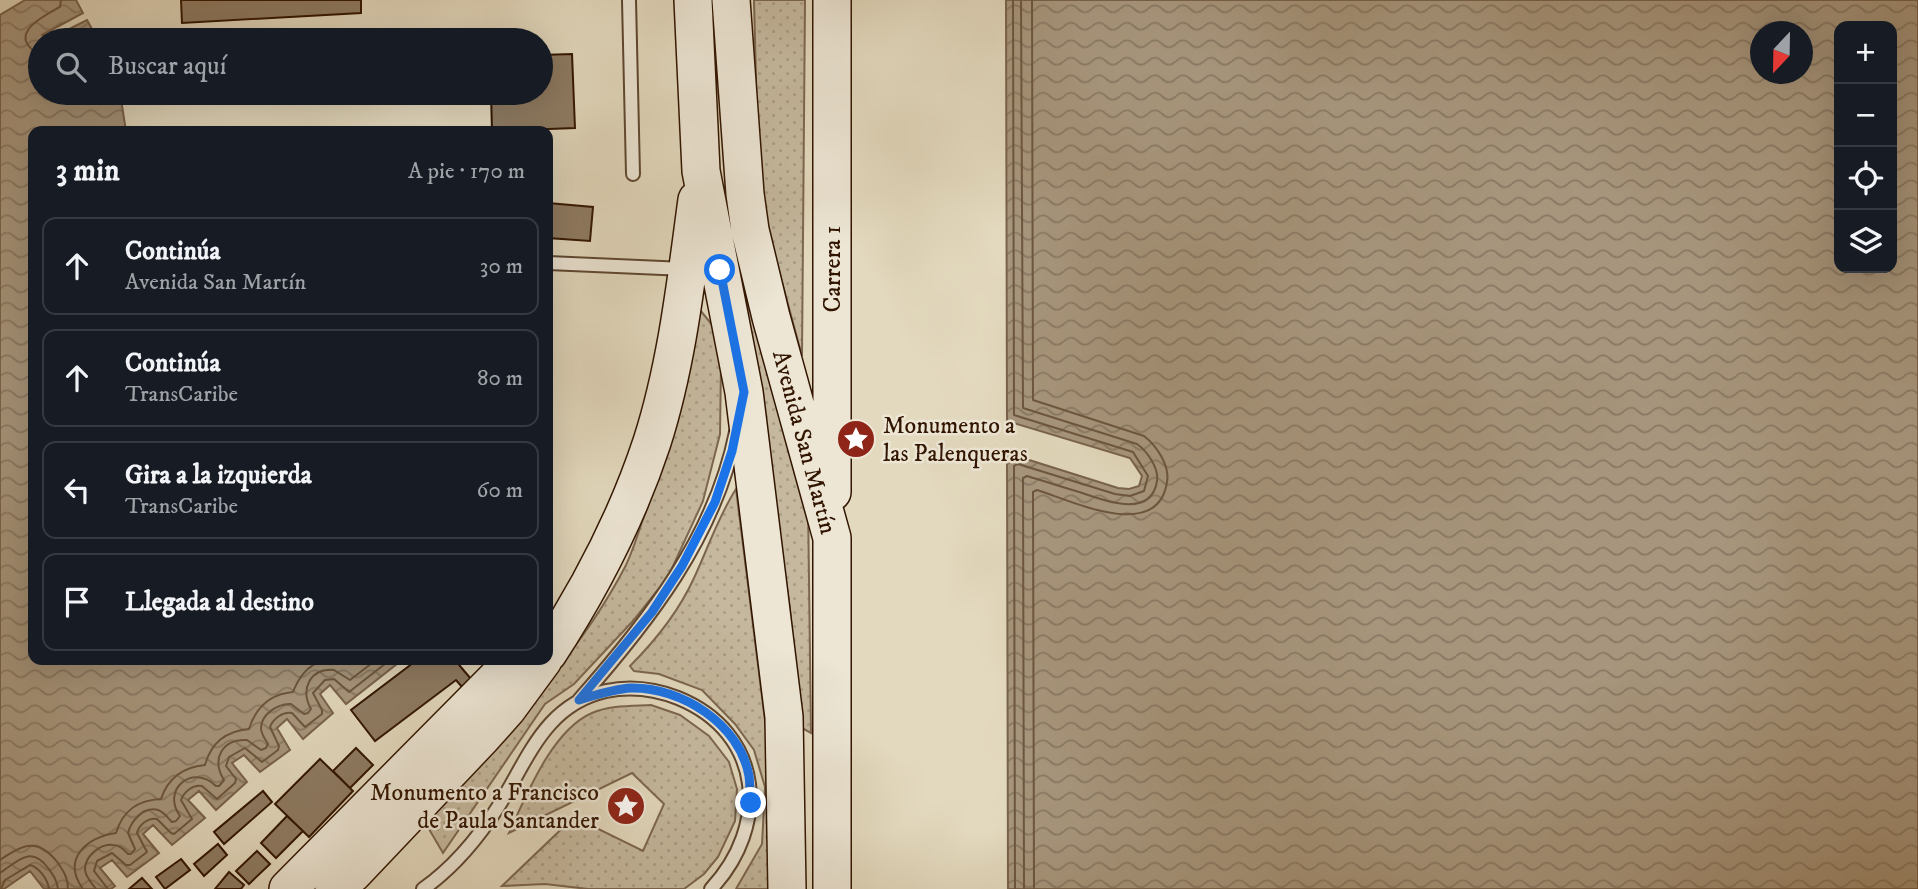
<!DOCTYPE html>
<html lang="es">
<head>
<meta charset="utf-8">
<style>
  :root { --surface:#171b24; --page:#242831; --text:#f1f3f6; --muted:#9ea1a6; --line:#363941 }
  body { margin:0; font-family:"IM FELL DW Pica",serif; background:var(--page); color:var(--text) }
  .controls { position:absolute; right:21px; top:21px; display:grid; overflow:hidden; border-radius:14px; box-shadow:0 7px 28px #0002 }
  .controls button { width:63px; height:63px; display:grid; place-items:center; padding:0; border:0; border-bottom:2px solid var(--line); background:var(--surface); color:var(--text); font:35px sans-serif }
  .compass { position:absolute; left:1750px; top:21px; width:63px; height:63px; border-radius:50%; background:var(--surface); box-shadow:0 7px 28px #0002; rotate:202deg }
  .stop { position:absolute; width:21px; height:21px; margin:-16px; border:5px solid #1a73e8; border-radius:50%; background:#fff }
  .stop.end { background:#1a73e8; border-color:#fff; box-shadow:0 2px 7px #0008 }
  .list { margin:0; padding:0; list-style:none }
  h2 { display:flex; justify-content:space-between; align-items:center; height:91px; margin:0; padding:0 28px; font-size:30px }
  h2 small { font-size:23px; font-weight:400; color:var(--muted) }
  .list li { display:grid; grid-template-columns:46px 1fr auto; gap:21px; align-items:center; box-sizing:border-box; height:98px; margin:0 14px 14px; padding:0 14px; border:2px solid var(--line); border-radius:14px }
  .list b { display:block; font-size:26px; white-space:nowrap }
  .list p { margin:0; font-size:23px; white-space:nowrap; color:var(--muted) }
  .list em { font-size:23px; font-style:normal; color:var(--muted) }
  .icon { flex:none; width:38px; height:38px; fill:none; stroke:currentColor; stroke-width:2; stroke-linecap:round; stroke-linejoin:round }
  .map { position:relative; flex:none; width:1918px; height:889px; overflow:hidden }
  .search { position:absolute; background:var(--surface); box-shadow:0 7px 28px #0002; left:28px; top:28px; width:525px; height:77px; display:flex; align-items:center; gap:18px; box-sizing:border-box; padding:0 24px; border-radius:38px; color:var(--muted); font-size:26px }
  .panel { position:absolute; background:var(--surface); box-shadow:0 7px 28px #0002; left:28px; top:126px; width:525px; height:539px; border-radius:14px }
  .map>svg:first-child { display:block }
  .grass { fill:url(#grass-dots); stroke:#7c664f; stroke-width:2 }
  .water { fill:url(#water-waves); stroke:#78624b; stroke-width:2; fill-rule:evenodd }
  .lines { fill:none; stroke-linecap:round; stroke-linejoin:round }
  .shore { stroke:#6c563e; stroke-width:2 }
  .building { fill:#8e7b63; stroke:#321500; stroke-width:2 }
  .lane-casing { stroke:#5e4630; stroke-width:16 }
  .secondary-casing { stroke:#321500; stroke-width:40 }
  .lane { stroke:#ede6d5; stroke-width:12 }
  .secondary { stroke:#ede6d5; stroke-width:37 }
  .route { stroke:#1a73e8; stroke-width:9 }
  .labels { text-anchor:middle; stroke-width:5; stroke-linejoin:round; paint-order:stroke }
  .street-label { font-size:24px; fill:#321500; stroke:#ede6d5 }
  .poi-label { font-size:24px; fill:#321500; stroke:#ede6d5; text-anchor:start }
</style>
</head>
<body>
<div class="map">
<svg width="1918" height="889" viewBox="0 0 1918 889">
  <defs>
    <pattern id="grass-dots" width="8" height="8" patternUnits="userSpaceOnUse" patternTransform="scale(1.75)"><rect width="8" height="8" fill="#c5b89e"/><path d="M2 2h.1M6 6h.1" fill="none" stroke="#aa9d86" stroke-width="1.8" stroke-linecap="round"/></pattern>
    <pattern id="water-waves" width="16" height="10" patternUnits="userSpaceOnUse" patternTransform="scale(1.75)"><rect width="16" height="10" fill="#a7967d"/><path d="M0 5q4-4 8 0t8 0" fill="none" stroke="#897964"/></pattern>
  </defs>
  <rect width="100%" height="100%" fill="#e3d9be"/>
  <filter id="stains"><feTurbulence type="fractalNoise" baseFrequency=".00286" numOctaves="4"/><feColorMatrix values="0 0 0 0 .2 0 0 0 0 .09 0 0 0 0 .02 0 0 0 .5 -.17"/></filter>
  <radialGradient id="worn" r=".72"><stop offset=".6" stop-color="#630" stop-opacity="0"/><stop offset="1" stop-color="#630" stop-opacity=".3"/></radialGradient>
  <!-- grass -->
  <path class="grass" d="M754 0H805L802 356 759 197Z
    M743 284 808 502 811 733 800 727 790 609Z
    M696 305 717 331 721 364 720 434 703 501 668 577 632 622 574 684 545 704 443 853 423 819C495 740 575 663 625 567 632 553 637 537 642 522 669 451 683 380 696 305Z
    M736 489 774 793 772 889H736L762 844 765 787 754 750 735 724 702 690 659 674 634 671 630 666C655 641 679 611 694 578 708 548 718 517 736 489Z
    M651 705 680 715 709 736 729 762 737 789 735 821 718 857 704 874 684 889H588L545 884 502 886 574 817 643 851 664 804 632 773 509 833C526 796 552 730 592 713 610 705 632 706 651 705Z"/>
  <!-- water -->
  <path class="water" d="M25 0H76L83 13 42 35 45 40H40V93H120L126 131H33V660H402L346 704 330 685 320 694 333 713 303 739 287 719 277 728 290 750 260 772 244 755 232 763 247 782 216 810 199 791 188 800 205 818 172 845 153 825 143 834 159 853 127 877 112 860 100 868 115 886 111 889H44L30 871 4 889H0V15Z
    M1006 0H1918V889H1008L1007 453 1118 488 1129 489 1139 486 1142 476 1130 458 1007 421ZM1839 26H1892V268H1839ZM1760 32H1802V74H1760Z
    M87 20 98 40H47Z"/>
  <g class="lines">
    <!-- shore -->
    <path class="shore" d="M1013 0 1014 415 1133 452 1148 476 1144 491 1130 496 1115 494 1018 464 1014 466 1015 889
      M1021 0 1023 408 1137 444C1147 451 1159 468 1157 481 1151 520 1103 500 1079 492 1062 487 1044 481 1027 476L1023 478 1024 889
      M1032 0 1033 400 1144 436C1157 446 1170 466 1167 482 1158 543 1072 501 1037 490L1033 492 1034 889
      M40 55C5 35 42 17 60 7L61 0
      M0 860C23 844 38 837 58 863 64 872 68 878 68 889
      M0 873C18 861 31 845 48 868 53 875 57 880 58 889
      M1 889 5 880 30 865C39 867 48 880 49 889
      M83 889C61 859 87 837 116 833 123 810 138 800 161 799 168 778 183 767 205 765 211 743 226 731 249 729 256 707 270 694 293 692 299 677 307 666 323 660
      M96 889C92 883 85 877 85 869 85 856 101 843 113 845 120 845 124 850 128 854H131L135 849 128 833C131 821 144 806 158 810 164 812 168 818 172 822L176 821 180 816C161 790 192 763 216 786H219L224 780C211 759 222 739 247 740L261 750 266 748 268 744C265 739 261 734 261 728 261 714 279 703 291 704L304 714 308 713 311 709C300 689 310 668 334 670L350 680 376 660
      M108 889 94 871 97 861 112 853 126 865H130L147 852 137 833C139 825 148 817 157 819L171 833 174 834 192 819 181 800C184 792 193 784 202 786L217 799 235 783 236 779 226 766 229 757 245 748 262 762 278 750 279 746 270 727C273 719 283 711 292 713L305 727 322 714V710L313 693 325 680 334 679 349 692 390 660"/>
  </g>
  <!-- building -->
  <path class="building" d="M181 0H361V13L182 23Z
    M572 54 575 128 492 131 491 93H541V55Z
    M548 203 593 207 590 241 548 238Z
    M417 660H455L471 679 462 687 456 680 375 741 351 710Z
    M356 748 373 765 350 788 333 771Z
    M320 759 353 791 309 837 275 804Z
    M263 791 272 802 224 844 214 832Z
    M287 816 303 831 276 858 261 843Z
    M218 844 227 855 204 876 194 864Z
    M257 851 270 864 249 884 236 871Z
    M181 859 190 870 165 889 156 877Z
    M229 872 244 885 241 889H215Z
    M142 878 152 889H129Z"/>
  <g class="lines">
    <defs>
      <path id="lane" d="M629 0 633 174
        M548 263 685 269
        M579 700C648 622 715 537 736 432
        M423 889C453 868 478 838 498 807 528 760 544 705 606 691 630 686 655 689 678 698 764 733 770 826 711 889"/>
      <path id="secondary" d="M693 0 701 171 744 392 784 717 787 889
        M731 0 745 194 750 230 771 317 832 538V889
        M832 0V492
        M548 653C591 587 627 518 652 442 677 364 686 281 697 200
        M288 889 496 679 519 660
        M334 889 353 873 482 737 507 709 543 660"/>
    </defs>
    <!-- lane casing -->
    <use href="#lane" class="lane-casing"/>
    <!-- secondary casing -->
    <use href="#secondary" class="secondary-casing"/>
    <!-- lane -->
    <use href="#lane" class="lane"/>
    <!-- secondary -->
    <use href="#secondary" class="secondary"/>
  </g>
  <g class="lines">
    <!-- route -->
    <path class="route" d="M720 270 744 392 732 451 715 502 682 566 652 612 579 700C596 695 613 689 631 688 681 687 740 724 749 776 750 784 750 794 751 803"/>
  </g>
  <!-- icons -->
  <defs>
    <symbol id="sight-disc" viewBox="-11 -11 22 22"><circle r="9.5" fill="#8f2418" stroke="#ede6d5"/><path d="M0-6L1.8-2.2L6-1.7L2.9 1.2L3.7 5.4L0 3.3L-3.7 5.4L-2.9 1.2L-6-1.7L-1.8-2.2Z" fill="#fff"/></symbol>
  </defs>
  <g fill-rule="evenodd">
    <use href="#sight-disc" x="834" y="417" width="44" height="44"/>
    <use href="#sight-disc" x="604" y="784" width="44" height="44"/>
  </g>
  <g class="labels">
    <!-- street labels -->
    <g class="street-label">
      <text transform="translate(832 269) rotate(-90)" y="8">Carrera 1</text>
      <text transform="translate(805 442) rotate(75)" y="8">Avenida San Martín</text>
    </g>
    <!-- poi labels -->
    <g class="poi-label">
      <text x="883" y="433">Monumento a<tspan x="883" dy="28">las Palenqueras</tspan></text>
      <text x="599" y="800" text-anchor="end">Monumento a Francisco<tspan x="599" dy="28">de Paula Santander</tspan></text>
    </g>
  </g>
  <rect width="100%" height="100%" filter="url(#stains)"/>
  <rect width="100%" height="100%" fill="url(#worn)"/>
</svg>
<div class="controls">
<button>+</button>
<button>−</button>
<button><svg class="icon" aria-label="locate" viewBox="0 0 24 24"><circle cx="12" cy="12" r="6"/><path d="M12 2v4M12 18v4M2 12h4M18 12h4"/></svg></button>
<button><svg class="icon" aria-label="layers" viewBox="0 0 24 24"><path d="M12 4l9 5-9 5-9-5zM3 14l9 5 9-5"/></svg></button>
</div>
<svg class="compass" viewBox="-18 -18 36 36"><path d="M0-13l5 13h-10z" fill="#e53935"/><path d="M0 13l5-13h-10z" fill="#9ea1a6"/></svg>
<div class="stop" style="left:720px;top:270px"></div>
<div class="stop end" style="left:751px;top:803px"></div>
<div class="search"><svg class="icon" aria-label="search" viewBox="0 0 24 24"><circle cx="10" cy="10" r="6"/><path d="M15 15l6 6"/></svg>Buscar aquí</div>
<section class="panel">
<h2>3 min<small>A pie · 170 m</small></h2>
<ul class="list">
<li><svg class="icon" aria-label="ahead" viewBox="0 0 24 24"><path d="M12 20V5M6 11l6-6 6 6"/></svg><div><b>Continúa</b><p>Avenida San Martín</p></div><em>30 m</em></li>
<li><svg class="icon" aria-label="ahead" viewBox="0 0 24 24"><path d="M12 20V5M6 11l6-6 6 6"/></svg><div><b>Continúa</b><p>TransCaribe</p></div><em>80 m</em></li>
<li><svg class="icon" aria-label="left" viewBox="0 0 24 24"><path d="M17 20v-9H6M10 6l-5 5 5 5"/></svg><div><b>Gira a la izquierda</b><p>TransCaribe</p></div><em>60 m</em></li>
<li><svg class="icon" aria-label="arrive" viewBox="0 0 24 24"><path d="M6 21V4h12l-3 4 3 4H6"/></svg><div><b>Llegada al destino</b></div></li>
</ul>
</section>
</div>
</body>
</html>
